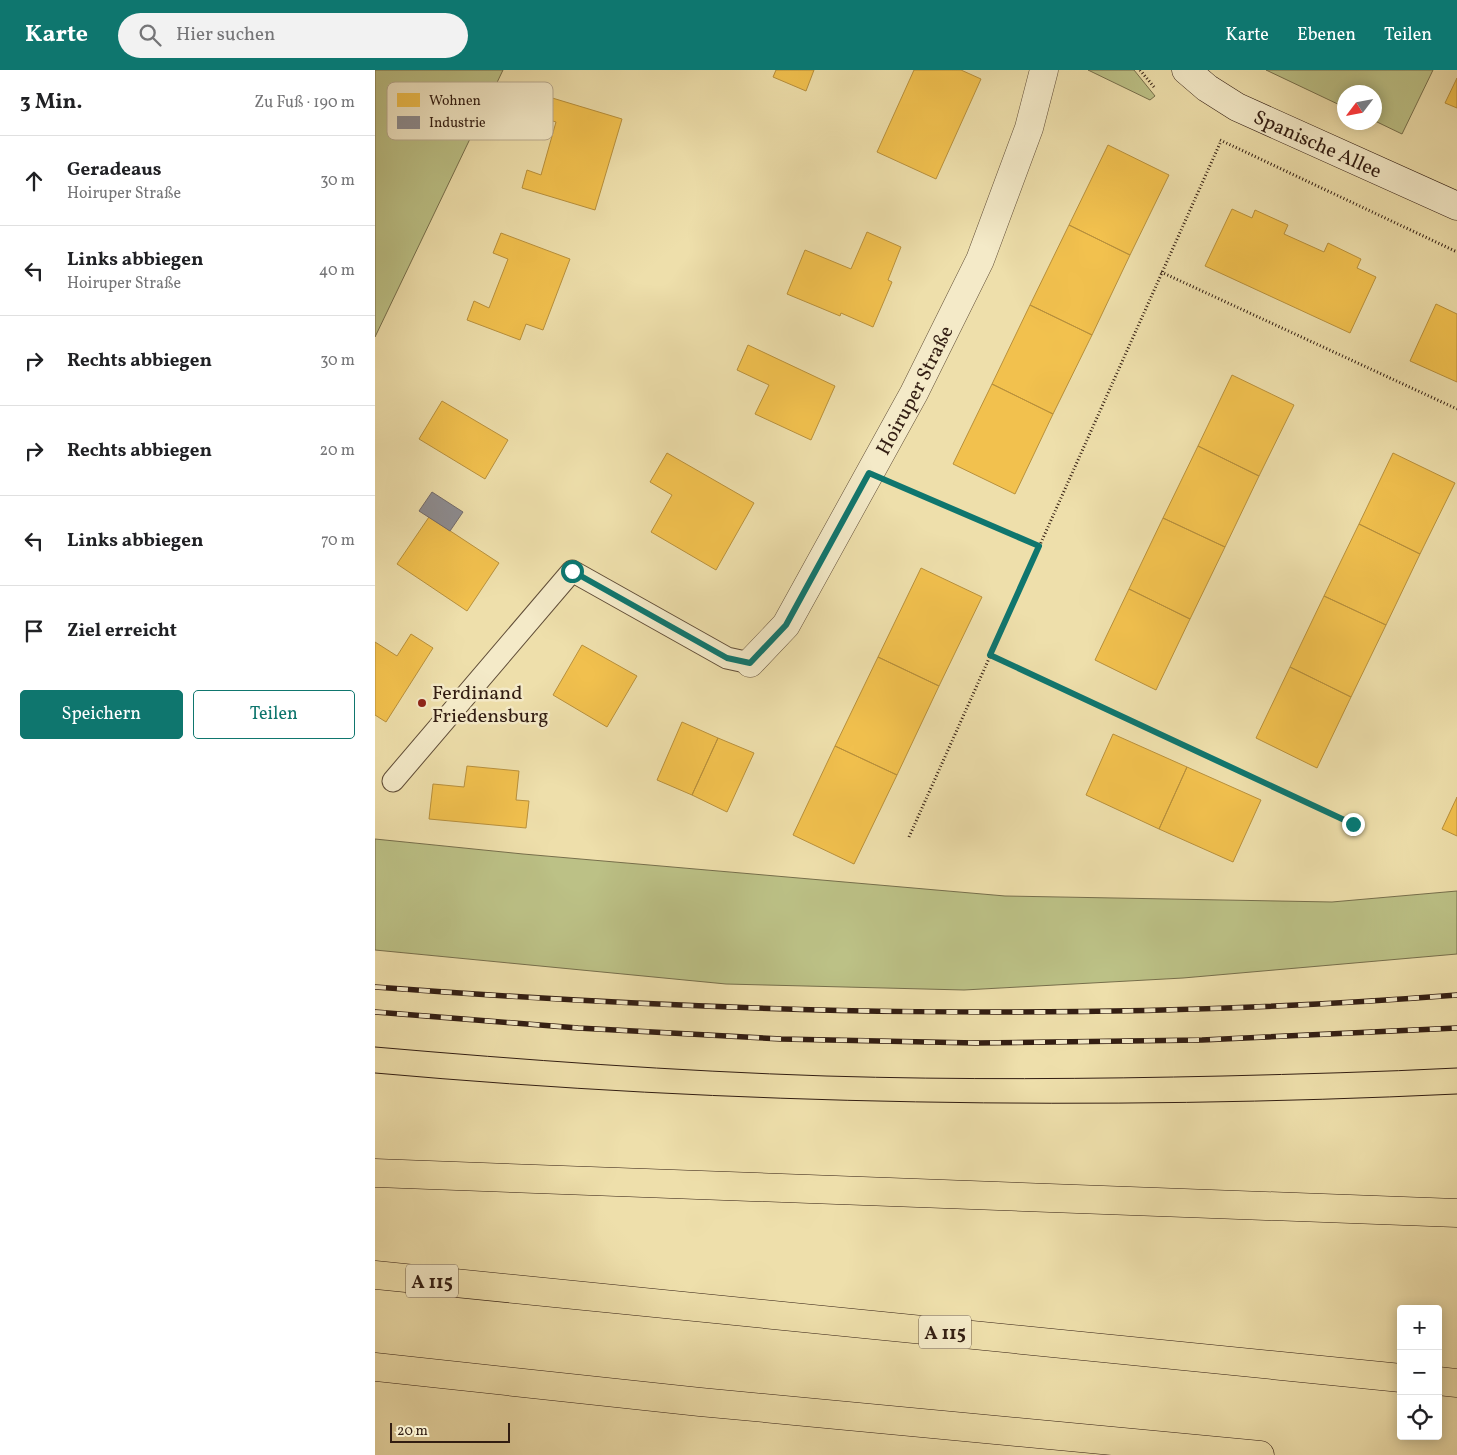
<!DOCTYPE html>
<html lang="de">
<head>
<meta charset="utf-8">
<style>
  :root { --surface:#fff; --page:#f2f2f2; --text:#202124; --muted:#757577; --line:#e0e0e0; --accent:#0f766e }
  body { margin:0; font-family:Vollkorn,serif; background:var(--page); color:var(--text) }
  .controls { position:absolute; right:15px; bottom:15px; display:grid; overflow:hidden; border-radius:5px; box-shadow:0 2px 12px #0003 }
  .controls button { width:45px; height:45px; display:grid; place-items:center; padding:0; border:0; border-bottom:1px solid var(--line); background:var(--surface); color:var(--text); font:25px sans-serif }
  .compass { position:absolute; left:962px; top:15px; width:45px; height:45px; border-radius:50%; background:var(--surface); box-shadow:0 2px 12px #0003; rotate:238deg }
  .scale { position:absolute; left:15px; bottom:12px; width:120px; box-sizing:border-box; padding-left:5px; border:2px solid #321d12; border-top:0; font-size:14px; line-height:18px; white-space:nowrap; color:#321d12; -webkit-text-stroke:4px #f4eac8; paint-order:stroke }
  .stop { position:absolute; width:15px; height:15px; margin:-11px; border:4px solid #0f766e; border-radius:50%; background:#fff }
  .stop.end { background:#0f766e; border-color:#fff; box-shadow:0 1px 5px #0008 }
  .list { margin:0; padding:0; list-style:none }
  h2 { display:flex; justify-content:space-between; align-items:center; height:65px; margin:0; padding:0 20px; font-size:21px }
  h2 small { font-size:16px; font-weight:400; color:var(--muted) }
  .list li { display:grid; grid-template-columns:32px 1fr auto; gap:15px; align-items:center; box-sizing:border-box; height:90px; padding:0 20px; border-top:1px solid var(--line) }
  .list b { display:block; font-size:19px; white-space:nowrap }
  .list p { margin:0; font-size:16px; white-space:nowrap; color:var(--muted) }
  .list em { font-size:16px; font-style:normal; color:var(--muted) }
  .actions { display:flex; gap:10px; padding:15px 20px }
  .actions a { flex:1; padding:11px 0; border:1px solid var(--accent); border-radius:5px; text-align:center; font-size:18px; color:var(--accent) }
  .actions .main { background:var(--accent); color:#fff }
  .icon { flex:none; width:28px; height:28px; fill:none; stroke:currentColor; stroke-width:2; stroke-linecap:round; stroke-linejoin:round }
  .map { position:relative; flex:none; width:1082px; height:1385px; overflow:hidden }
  header { display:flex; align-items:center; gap:30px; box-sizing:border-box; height:70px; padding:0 25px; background:var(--accent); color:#fff }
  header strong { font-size:24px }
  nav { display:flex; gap:28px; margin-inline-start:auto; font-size:18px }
  .search { width:350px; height:45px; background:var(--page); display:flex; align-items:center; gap:12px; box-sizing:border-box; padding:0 18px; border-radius:28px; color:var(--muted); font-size:19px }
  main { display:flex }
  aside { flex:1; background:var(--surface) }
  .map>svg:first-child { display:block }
  .green { fill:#bcc186; stroke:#776f4c }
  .homes { fill:#f2c14e; stroke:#b8903c }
  .industry { fill:#8d8d92; stroke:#726b6c }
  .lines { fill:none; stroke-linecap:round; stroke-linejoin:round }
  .lane-casing { stroke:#614e38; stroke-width:23 }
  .street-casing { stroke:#614e38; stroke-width:29 }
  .secondary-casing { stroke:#321d12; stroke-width:29 }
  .highway-casing { stroke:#321d12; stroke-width:29 }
  .path { stroke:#321d12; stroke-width:3; stroke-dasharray:1 2.5; stroke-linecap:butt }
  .lane { stroke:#f4eac8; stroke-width:21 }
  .street { stroke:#f4eac8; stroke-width:28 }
  .secondary { stroke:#f4eac8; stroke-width:28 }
  .highway { stroke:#eedfab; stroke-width:28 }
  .tram { stroke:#321d12; stroke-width:1 }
  .rail-casing { stroke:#321d12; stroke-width:5.5 }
  .rail { stroke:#f4eac8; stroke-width:4; stroke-dasharray:11; stroke-linecap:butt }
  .route { stroke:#0f766e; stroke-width:6 }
  .poi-dot { fill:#8f2418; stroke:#f4eac8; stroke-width:2 }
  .labels { text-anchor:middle; stroke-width:5; stroke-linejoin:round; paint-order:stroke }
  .shield { fill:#f4eac8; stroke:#6c5a49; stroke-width:1 }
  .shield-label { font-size:19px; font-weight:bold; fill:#321d12 }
  .street-label { font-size:20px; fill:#321d12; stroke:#f4eac8 }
  .poi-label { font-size:20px; fill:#321d12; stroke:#f4eac8; text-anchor:start }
  .key { fill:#f4eac8; stroke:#baac91; stroke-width:1 }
  .key-label { font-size:14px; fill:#321d12 }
</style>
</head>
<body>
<header>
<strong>Karte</strong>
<div class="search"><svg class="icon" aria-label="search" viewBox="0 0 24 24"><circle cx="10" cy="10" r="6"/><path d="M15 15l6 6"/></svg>Hier suchen</div>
<nav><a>Karte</a><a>Ebenen</a><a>Teilen</a></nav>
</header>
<main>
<aside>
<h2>3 Min.<small>Zu Fuß · 190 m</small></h2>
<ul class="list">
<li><svg class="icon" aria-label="ahead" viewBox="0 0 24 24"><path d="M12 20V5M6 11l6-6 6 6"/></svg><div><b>Geradeaus</b><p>Hoiruper Straße</p></div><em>30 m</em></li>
<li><svg class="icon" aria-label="left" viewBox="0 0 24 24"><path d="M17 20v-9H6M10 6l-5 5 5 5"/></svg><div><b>Links abbiegen</b><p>Hoiruper Straße</p></div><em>40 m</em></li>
<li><svg class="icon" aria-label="right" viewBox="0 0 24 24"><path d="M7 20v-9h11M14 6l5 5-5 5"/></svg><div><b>Rechts abbiegen</b></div><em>30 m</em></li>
<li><svg class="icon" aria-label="right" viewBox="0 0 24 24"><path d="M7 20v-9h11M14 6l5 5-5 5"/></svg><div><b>Rechts abbiegen</b></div><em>20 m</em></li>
<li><svg class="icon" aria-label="left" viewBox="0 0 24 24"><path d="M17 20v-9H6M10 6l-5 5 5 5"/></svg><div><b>Links abbiegen</b></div><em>70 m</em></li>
<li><svg class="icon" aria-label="arrive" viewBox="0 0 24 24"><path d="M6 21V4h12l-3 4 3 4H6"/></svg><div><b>Ziel erreicht</b></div></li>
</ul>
<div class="actions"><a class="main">Speichern</a><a>Teilen</a></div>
</aside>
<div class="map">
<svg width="1082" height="1385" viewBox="0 0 1082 1385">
  <rect width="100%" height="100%" fill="#eedfab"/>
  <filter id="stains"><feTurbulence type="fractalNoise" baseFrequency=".004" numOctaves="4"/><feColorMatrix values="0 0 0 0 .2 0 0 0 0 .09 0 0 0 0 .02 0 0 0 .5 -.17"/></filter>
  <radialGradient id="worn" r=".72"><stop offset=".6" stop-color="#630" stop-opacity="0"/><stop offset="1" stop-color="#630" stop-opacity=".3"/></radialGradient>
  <!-- green -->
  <path class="green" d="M0 0H128L0 267Z
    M713 0H759L780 26 775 30Z
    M891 0H1058L1027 64 1000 51 999 22H969V37Z
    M0 769 148 784 630 826 957 832 1082 821V884L808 908 589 920 351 914 0 880Z"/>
  <!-- homes -->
  <path class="homes" d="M401 0H439L431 21 398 7Z
    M539 0H586L606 9 561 109 502 82Z
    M1082 8V38L1070 33Z
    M174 27 247 49 220 140 147 118 152 100 166 105 181 52 168 48Z
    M733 75 794 105 755 185 694 155Z
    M857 139 877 148 880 140 913 155 909 164 949 182 953 173 986 189 982 198 1001 207 975 263 830 196Z
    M694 155 755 185 717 265 655 235Z
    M492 162 526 177 513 210 517 212 498 257 466 243 465 246 412 224 430 180 476 199Z
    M126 163 195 189 168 260 151 254 145 270 92 250 99 231 114 238 133 189 118 183Z
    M1061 234 1082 244V312L1035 291Z
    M655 235 717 265 678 344 617 314Z
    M373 275 460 316 436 370 380 344 394 315 362 300Z
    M857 305 919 335 884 406 823 376Z
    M617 314 678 344 640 424 578 394Z
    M67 331 133 370 110 409 44 369Z
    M823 376 884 406 850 477 788 448Z
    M292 383 379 433 341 500 276 462 297 425 275 412Z
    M1018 383 1080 413 1045 484 984 454Z
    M54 447 124 493 92 541 22 494Z
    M788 448 850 477 815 549 754 519Z
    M984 454 1045 484 1011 555 949 526Z
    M546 498 607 527 564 616 503 587Z
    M754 519 815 549 781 620 720 590Z
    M949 526 1011 555 976 627 915 597Z
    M36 564 58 578 11 652 0 645V572L22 586Z
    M207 575 262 606 232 657 178 625Z
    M503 587 564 616 522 705 460 676Z
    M915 597 976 627 942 698 881 668Z
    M307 652 343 668 317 725 282 710Z
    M738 664 812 697 784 759 711 725Z
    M343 668 379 683 352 742 317 725Z
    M460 676 522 705 479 794 418 765Z
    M92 696 144 701 141 730 154 731 151 758 54 749 58 714 89 717Z
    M812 697 886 730 858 792 784 759Z
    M1082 727V766L1067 759Z"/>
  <!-- industry -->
  <path class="industry" d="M57 422 88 442 75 461 44 441Z"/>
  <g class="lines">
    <defs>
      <path id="lane" d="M18 711 197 501 352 588 375 593"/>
      <g id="street">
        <path id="s1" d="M375 593 411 555 539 323 605 190 654 58 669 0"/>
      </g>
      <g id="secondary">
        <path id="s2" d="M811 0 832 18 862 37 1082 136"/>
      </g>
      <path id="highway" d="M0 1103 1082 1143
        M0 1205 1026 1308
        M0 1297 325 1332 885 1385
        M1063 1311 1082 1313"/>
    </defs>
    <!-- lane casing -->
    <use href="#lane" class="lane-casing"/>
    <!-- street casing -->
    <use href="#street" class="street-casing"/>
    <!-- secondary casing -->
    <use href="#secondary" class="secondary-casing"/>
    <!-- highway casing -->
    <use href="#highway" class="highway-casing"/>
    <!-- path -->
    <path class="path" d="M765 0 779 17
      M845 70 1082 182
      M786 202 1082 339
      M527 417 664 476
      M615 585 978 754
      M534 767 846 71"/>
    <!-- lane -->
    <use href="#lane" class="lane"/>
    <!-- street -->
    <use href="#street" class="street"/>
    <!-- secondary -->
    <use href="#secondary" class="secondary"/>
    <!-- highway -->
    <use href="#highway" class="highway"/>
    <!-- tram -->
    <path class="tram" d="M0 977C150 990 300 1001 451 1006 583 1010 716 1009 848 1006 926 1004 1004 1002 1082 998
      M0 1003C359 1035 722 1041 1082 1024"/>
    <defs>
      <path id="rail" d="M0 917C360 944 722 953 1082 925
        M0 942 203 958 406 969 601 973 827 970 1082 958"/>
    </defs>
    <!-- rail casing -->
    <use href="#rail" class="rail-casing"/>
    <!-- rail -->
    <use href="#rail" class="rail"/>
  </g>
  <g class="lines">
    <!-- route -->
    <path class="route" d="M197 501 352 588 375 593 411 555 494 403 664 476 615 585 978 754"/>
  </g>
  <!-- markers -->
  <circle class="poi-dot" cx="47" cy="633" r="5"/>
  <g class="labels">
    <!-- shield labels -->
    <g class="shield">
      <rect x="31" y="1194.5" width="52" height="33" rx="4"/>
      <rect x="544" y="1245.5" width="52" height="33" rx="4"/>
    </g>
    <g class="shield-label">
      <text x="57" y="1218">A 115</text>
      <text x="570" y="1269">A 115</text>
    </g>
    <!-- street labels -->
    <g class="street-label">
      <text dy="7" stroke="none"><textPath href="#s2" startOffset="152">Spanische Allee</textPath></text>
      <text dy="7" stroke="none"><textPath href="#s1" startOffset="320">Hoiruper Straße</textPath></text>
    </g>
    <!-- poi labels -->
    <g class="poi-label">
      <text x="57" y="629">Ferdinand<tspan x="57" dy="23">Friedensburg</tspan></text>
    </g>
  </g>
  <!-- legend -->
  <rect x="12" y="12" width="166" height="58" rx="8" class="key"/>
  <rect x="22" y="23" width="23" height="14" fill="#f2c14e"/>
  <rect x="22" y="46" width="23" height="13" fill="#8d8d92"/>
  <g class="key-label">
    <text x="54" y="35">Wohnen</text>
    <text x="54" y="57">Industrie</text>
  </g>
  <rect width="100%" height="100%" filter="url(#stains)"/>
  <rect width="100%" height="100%" fill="url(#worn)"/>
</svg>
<div class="controls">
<button>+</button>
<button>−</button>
<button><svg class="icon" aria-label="locate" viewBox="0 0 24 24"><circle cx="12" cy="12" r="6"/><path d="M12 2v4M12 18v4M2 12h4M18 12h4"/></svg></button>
</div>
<svg class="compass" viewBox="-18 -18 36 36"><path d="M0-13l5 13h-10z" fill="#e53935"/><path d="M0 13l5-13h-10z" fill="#757577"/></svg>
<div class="scale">20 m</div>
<div class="stop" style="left:197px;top:501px"></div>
<div class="stop end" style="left:978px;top:754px"></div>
</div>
</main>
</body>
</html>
